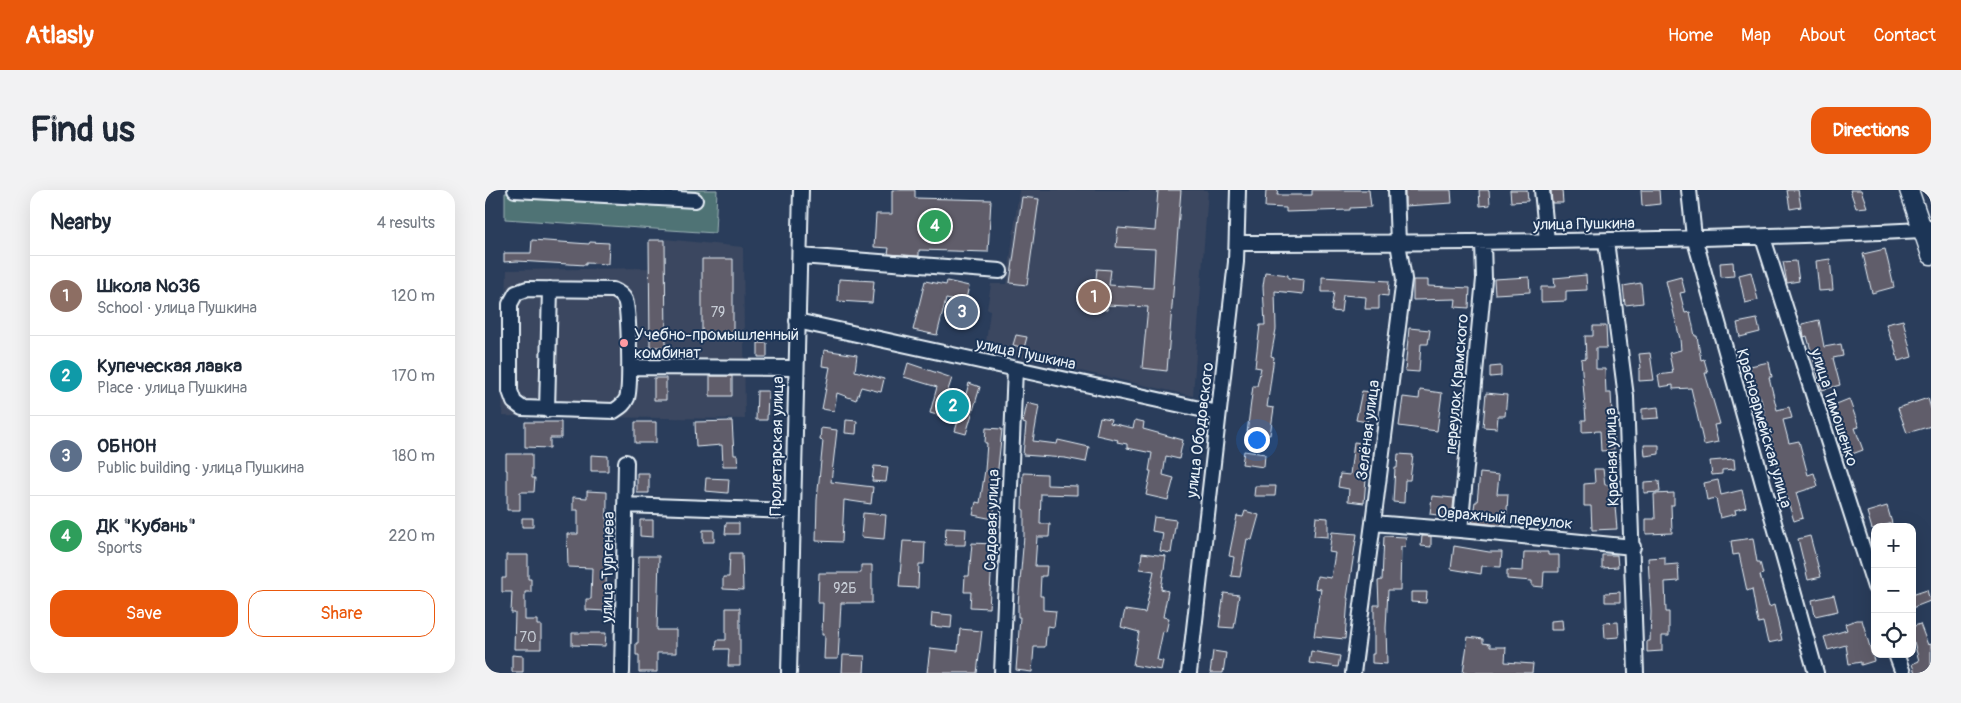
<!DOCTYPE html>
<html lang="en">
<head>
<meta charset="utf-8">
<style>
  :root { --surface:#fff; --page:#f2f2f3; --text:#1f2937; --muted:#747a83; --line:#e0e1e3; --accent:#ea580c }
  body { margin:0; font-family:Pangolin,sans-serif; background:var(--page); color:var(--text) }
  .controls { position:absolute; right:15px; bottom:15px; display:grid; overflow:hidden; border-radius:10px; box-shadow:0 5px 20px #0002 }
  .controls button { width:45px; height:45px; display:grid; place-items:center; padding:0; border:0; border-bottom:1px solid var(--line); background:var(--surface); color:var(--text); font:25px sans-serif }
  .you { position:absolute; left:771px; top:249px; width:18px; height:18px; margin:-12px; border:4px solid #fff; border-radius:50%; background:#1a73e8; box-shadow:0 0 0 8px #1a73e833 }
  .badge { display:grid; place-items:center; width:32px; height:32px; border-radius:50%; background:var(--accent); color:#fff; font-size:16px; font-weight:700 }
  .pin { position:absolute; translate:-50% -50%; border:2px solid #fff; box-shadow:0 1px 5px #0006 }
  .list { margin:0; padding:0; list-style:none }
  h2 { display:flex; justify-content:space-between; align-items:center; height:65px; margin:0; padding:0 20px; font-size:21px }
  h2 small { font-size:16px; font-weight:400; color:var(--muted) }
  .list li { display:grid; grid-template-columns:32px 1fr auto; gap:15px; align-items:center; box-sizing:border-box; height:80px; padding:0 20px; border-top:1px solid var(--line) }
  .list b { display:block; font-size:19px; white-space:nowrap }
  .list p { margin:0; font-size:16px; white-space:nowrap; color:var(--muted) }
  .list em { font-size:16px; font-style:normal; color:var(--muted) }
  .actions { display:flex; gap:10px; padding:15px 20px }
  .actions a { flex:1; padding:11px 0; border:1px solid var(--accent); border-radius:15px; text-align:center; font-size:18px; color:var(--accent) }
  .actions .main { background:var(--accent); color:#fff }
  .icon { flex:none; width:28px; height:28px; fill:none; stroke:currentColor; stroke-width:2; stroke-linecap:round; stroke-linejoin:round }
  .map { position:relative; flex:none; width:1446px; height:483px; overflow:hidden; border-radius:15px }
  header { display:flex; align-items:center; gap:30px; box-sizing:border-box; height:70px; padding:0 25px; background:var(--accent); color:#fff }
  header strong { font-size:24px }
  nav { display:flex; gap:28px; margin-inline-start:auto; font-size:18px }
  .intro { display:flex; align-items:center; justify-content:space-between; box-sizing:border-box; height:120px; padding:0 30px }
  h1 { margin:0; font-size:35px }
  .button { padding:12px 22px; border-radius:15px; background:var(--accent); color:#fff; font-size:18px; font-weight:700 }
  main { display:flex; gap:30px; padding:0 30px }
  aside { flex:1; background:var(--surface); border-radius:15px; box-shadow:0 5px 20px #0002 }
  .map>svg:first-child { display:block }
  .built { fill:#3a4760 }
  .green { fill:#507374; stroke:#9cb2b6 }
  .building { fill:#605d6b; stroke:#e8f1f8 }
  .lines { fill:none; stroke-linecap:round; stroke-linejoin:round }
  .minor-casing { stroke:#e8f1f8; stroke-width:18 }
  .major-casing { stroke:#e8f1f8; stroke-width:21 }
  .minor { stroke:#1d3557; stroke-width:14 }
  .major { stroke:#1d3557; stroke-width:18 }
  .poi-dot { fill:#ff9aa2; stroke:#1d3557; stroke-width:2 }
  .labels { text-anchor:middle; stroke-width:4; stroke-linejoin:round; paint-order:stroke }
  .number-label { font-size:14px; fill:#c6ccd5 }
  .street-label { font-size:16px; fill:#e8f1f8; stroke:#1d3557 }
  .poi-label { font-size:16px; fill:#e8f1f8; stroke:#1d3557; text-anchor:start }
</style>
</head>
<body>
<header>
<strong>Atlasly</strong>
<nav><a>Home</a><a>Map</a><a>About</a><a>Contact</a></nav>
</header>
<div class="intro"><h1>Find us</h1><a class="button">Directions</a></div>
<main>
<aside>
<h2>Nearby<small>4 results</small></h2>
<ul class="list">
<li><span class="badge" style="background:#8d6e63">1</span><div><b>Школа №36</b><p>School · улица Пушкина</p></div><em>120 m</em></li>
<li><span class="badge" style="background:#0f9aa8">2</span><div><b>Купеческая лавка</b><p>Place · улица Пушкина</p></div><em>170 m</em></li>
<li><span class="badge" style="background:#5c6f8a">3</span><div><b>ОБНОН</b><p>Public building · улица Пушкина</p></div><em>180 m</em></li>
<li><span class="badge" style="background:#2e9e5b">4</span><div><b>ДК &quot;Кубань&quot;</b><p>Sports</p></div><em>220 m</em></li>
</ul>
<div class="actions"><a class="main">Save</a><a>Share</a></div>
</aside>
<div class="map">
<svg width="1446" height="483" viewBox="0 0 1446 483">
  <rect width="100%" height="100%" fill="#2a3d5b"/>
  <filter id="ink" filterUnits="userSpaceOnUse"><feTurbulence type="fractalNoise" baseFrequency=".02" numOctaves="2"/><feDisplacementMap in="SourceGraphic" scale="10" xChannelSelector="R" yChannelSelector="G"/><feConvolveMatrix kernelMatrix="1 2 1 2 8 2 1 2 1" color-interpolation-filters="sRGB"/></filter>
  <g filter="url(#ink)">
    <!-- built -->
    <path class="built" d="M534 0H723L708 206 500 160 505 121 502 119 506 94H522Z
      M180 49 258 57 260 229 17 226 22 80 164 78V50Z"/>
    <!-- green -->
    <path class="green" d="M132 0H232L230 43 20 29V3L212 14Z"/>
    <!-- building -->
    <path class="building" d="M407 0H430V8L506 10 503 62 434 60V66L403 64 404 58 389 57 391 24H407Z
      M673 0H696L682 181 657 178 663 117 622 115V120L608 119 612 79 626 80 624 95 668 98 670 59 631 57 633 38 670 41Z
      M781 0H793L792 5H827V0H884L886 17 865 18V20L801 22V18L780 17Z
      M920 0H966L967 13 920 16Z
      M994 0H1004L1005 15 995 16Z
      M1025 0H1042L1043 11 1026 12Z
      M1066 0H1077L1078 13H1067Z
      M1156 0H1174L1175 14 1157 16Z
      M1302 0H1313L1316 17 1305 19Z
      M1365 0H1376L1382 17 1371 18Z
      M537 7 554 9 542 95 525 93Z
      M47 50 104 54 105 52 124 53 123 74 101 73V75L32 71 19 72V63H46Z
      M164 50H180L181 157H165Z
      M1400 59 1409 97 1387 103 1378 64Z
      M217 69H248V146H217Z
      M1345 69 1348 100 1334 101 1331 71Z
      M1311 71 1314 91 1302 93 1298 72Z
      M1248 72 1249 86 1236 87 1235 73Z
      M780 82 803 85V88L819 90 818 104 790 101 791 139 786 166 789 167 782 217 789 218 785 245 762 243 768 196H772L776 178 770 177 775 135H780L778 96Z
      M1266 82 1273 110 1260 113 1254 85Z
      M1101 85 1102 100 1081 101V111L1056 112V97H1070L1069 88Z
      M837 87 904 91 903 106 894 105V119H880L881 107 858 105 856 122 846 121 849 102H837Z
      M1044 87 1045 102 1010 104 1009 89Z
      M1196 87 1200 102 1195 103 1200 123 1205 122 1210 146H1212L1216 170 1219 169 1223 183H1220L1235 234 1229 235 1233 252 1219 255 1206 198 1188 199V195L1175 197 1173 185 1188 183 1184 163 1196 160 1195 149 1181 91Z
      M354 89 389 91 387 113 353 111Z
      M928 90H943V96L985 98 984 118 970 117 971 109 928 110Z
      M440 91 461 95 462 91 484 96 480 113 461 109 452 145 428 140Z
      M1156 93 1158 113 1140 115 1138 96Z
      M1272 129 1275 142 1255 147 1252 133Z
      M1334 130 1339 157 1356 154 1358 166 1348 168 1355 195 1337 200 1322 146 1319 147 1317 134Z
      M1418 130 1427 167 1413 171 1408 150H1406L1401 134Z
      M1108 136H1121L1122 158H1111V179H1120L1121 203H1126L1129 260 1116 261 1115 241 1097 242V230H1101L1096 169 1101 168 1100 146H1108Z
      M924 138 945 140 943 154H936L934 182 920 181Z
      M531 145 542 147 539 158 528 155Z
      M273 153H282V167H273Z
      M339 160 372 165 370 181 399 189 396 202 376 197 371 210 352 203 349 221 337 219 345 177 337 176Z
      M1165 163 1169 190 1154 191V179L1156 178 1154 164Z
      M1284 172 1287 187H1284L1292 220 1304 217 1307 228 1298 230 1304 253 1314 251 1323 285 1329 283 1333 296 1311 303 1318 328 1309 331 1286 257 1288 256 1275 206 1271 208 1268 197 1265 176Z
      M423 173 467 188 462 203 480 208 484 193 495 197 481 244 470 241 473 231 445 223 452 197 419 187Z
      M1016 176V186L1005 187V177Z
      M225 186H247V206H225Z
      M169 188H181V210H169Z
      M935 200 957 203 952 241 914 236 918 207 934 209Z
      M272 201H283L282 230H271Z
      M877 201 887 202 882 232 871 230Z
      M1001 203 1022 205 1020 226H1013L1012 238 998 237Z
      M1443 208 1446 219V236L1422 243 1413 218Z
      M1364 209 1374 237 1370 238 1378 260 1359 267 1354 254 1357 253 1344 217Z
      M542 213 554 216 548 251 572 254 573 250 604 257 601 272 580 268 538 265 541 234 538 233Z
      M1173 217 1174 228 1157 229V219Z
      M615 227 626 229 625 233 648 238 650 230 659 232 658 239 698 250 694 269 681 266 678 285 689 288 683 310 661 305 666 281H664L667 263 642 258V254L632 252 633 250 611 245Z
      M361 230 372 231 371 244 360 243Z
      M247 231 249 265H252L253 276H238L237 255 211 257 210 232Z
      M40 232H76V248H65V258L40 257Z
      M150 232H171V253H150Z
      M336 238 352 240 346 292 388 297 386 314 359 310 357 352 331 351 332 310 338 251 335 250Z
      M501 238 517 239 512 288 513 289 508 329 488 325 491 312 495 313 500 280 502 253H500Z
      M869 252 884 254 881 276H882L879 313 863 311 864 299 853 297 855 284 865 285Z
      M1159 255H1174V264L1160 266Z
      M759 261 780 264 779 277 757 274Z
      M21 264H47V288H50L49 302H35V320H22V280H21Z
      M913 264 928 265 925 290H920L919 313 908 312 910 278H912Z
      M106 265 123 266V281H106Z
      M1249 269 1250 279 1237 280V284L1227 285 1225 271Z
      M389 276 403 277 401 292 387 291Z
      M1109 279H1118L1120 295 1128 294 1132 339 1107 340 1106 316H1099V294L1110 293Z
      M152 283H164V303H152Z
      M538 283 562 284V295L592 296V305L556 304 555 334H565L564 347H552L550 376H562L561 386H556L555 406H558V420L571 421 569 437 562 436 560 457H549L547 482 531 480 535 427H533V414L539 346V320L537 319Z
      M995 283 1014 285 1012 304H1023L1021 336 987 332 990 312H992Z
      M221 288 244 289 243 303 220 301Z
      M1233 290 1236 305 1257 300 1261 317 1250 320 1251 324 1235 328 1231 308 1222 310 1219 293Z
      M1174 291 1175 302 1159 303V292Z
      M770 296H791L790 306H769Z
      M102 301 122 302 121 421 101 420V409H106L107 378 83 377 82 344H93V320H88V307L102 308Z
      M1189 303V315H1186L1187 343 1161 344V329H1170L1169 304Z
      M947 306 969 308 967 327 945 324Z
      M1402 316 1407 333 1387 339 1382 322Z
      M760 321 774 325 767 350 762 349 755 387 746 386 749 367 744 366 752 326 758 327Z
      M378 323 401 325 399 349 376 347Z
      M669 327 691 330 686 363 675 361 678 343 667 341Z
      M831 327 843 328V347L829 346Z
      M37 328H48V337H37Z
      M155 330H168V347L155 346Z
      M241 333H254V344H240Z
      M461 338 481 339 480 355H460Z
      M218 340H229V352H218Z
      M847 342 872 344 862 408H863L860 449 829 446 836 399 830 398 832 386 846 388 850 363 844 362Z
      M899 346 921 347 920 357H916L915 400H903L901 438 902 474 887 473V464H889V415H894L893 391 897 390Z
      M937 346H946V357L936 356Z
      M1325 346 1336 387 1323 390 1313 349Z
      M1268 348 1272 372H1275L1278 384 1275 385 1284 417 1289 415 1297 450 1283 453 1278 432 1273 433 1267 399 1262 401 1254 364 1248 365 1246 351Z
      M418 351 440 352 439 374H434L433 398 414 397Z
      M487 353 508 354 504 418 485 417 486 402H479L480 386H484Z
      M969 356 1004 362H1017L1016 377 997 376 996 384 966 379Z
      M1039 362H1063V365H1074V382H1059L1058 397 1047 396V391L1022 389V380L1038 381Z
      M245 363H257L258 400 238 399V387H244Z
      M657 363 681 366 676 399 683 401 678 427 684 428 681 442 678 441 672 470 678 471 676 480 648 475 654 442 636 437 640 420 660 423 669 381 655 379Z
      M21 365H43V389H46V402H40V430H52V435H56V459H29L30 423H26L27 402H17V388H21Z
      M1117 365H1132L1133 377 1117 378Z
      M154 366H174L172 440H191V463H172V482H154V465H151V453H153Z
      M1180 367V375L1193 374 1194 391 1180 392 1181 422H1184V446H1177V461L1162 462V451H1165L1166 422 1163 368Z
      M376 375H387V413H356L353 469H339L340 445H337L338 413H333L334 383H376Z
      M1442 400 1445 411 1427 418V405Z
      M926 402H942L941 413 926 412Z
      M1135 402V412H1120V403Z
      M739 403 754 405 749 438 734 437Z
      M1349 405 1353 421 1330 426 1327 410Z
      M241 418H255V476H243L244 459H231L232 450H241Z
      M447 423 467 425 466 438 446 436Z
      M1077 430 1078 440H1066V431Z
      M1371 430H1377L1389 471 1376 475V472L1364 474 1361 455 1343 460 1339 447 1362 440 1360 434Z
      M1133 432 1134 447 1120 448 1119 433Z
      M1435 434 1443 455 1446 454V482L1442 483H1430L1427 474 1434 471 1429 452H1427V437Z
      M475 439 497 441 492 483H442L445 458 473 461Z
      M87 443H121L120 456 87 455Z
      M983 447 998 449V453L1005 454V457H1021L1020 472 1048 474 1047 483H978Z
      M728 461 741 463 738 483H725Z
      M826 461 855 466 853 477 824 473Z
      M27 465 38 466V482H27Z
      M358 465 380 466 379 483H357Z"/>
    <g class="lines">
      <defs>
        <path id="minor" d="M30 0 210 10
          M1057 0 1062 51
          M1204 0 1209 47 1331 483
          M1278 48 1390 397
          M1121 51 1141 207 1151 483
          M752 53C981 53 1209 51 1437 40L1446 38
          M315 66 515 81
          M42 99 128 100C133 102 137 104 140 110 144 120 146 197 142 208 139 215 135 217 129 221L37 218 29 212 25 201V114L31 103Z
          M312 131 733 223
          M144 177 310 178
          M62 220 65 99
          M140 315 307 321
          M888 333 975 340 1148 357
          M975 340 999 89 998 52
          M1411 464 1418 483
          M137 483 141 272
          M304 483 316 0
          M517 483 530 179
          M704 483 751 72 753 0
          M868 483 888 333 919 89 913 53 911 0"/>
        <path id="major" d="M1424 0 1446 65"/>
      </defs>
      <!-- minor casing -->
      <use href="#minor" class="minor-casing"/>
      <!-- major casing -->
      <use href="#major" class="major-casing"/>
      <!-- minor -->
      <use href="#minor" class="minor"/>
      <!-- major -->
      <use href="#major" class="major"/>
    </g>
  </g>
  <!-- markers -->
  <circle class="poi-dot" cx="139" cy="153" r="5"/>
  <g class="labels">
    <!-- number labels -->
    <g class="number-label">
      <text x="233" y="127">79</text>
      <text x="360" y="403">92Б</text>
      <text x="43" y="452">70</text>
    </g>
    <!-- street labels -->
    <g class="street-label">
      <text transform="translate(1099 33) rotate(-1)" y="6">улица Пушкина</text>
      <text transform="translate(541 163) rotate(12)" y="6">улица Пушкина</text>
      <text transform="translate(971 194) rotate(-85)" y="6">переулок Крамского</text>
      <text transform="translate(1350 217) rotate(72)" y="6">улица Тимошенко</text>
      <text transform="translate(1280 238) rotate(74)" y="6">Красноармейская улица</text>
      <text transform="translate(714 240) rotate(-83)" y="6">улица Ободовского</text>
      <text transform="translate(882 240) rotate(-83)" y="6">Зелёная улица</text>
      <text transform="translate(291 256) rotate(-89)" y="6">Пролетарская улица</text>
      <text transform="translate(1126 267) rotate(-92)" y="6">Красная улица</text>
      <text transform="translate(1020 327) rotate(5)" y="6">Овражный переулок</text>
      <text transform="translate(506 330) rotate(-88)" y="6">Садовая улица</text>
      <text transform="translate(122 377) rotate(-89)" y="6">улица Тургенева</text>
    </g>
    <!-- poi labels -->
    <g class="poi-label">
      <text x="149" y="150">Учебно-промышленный<tspan x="149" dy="18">комбинат</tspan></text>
    </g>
  </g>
</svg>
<div class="controls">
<button>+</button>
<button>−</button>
<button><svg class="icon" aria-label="locate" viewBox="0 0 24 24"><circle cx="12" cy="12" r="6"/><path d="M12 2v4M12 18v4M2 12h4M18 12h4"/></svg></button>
</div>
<div class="you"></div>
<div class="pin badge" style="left:609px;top:107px;background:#8d6e63">1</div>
<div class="pin badge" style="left:468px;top:216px;background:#0f9aa8">2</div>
<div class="pin badge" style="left:477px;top:122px;background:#5c6f8a">3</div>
<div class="pin badge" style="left:450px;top:36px;background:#2e9e5b">4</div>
</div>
</main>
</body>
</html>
